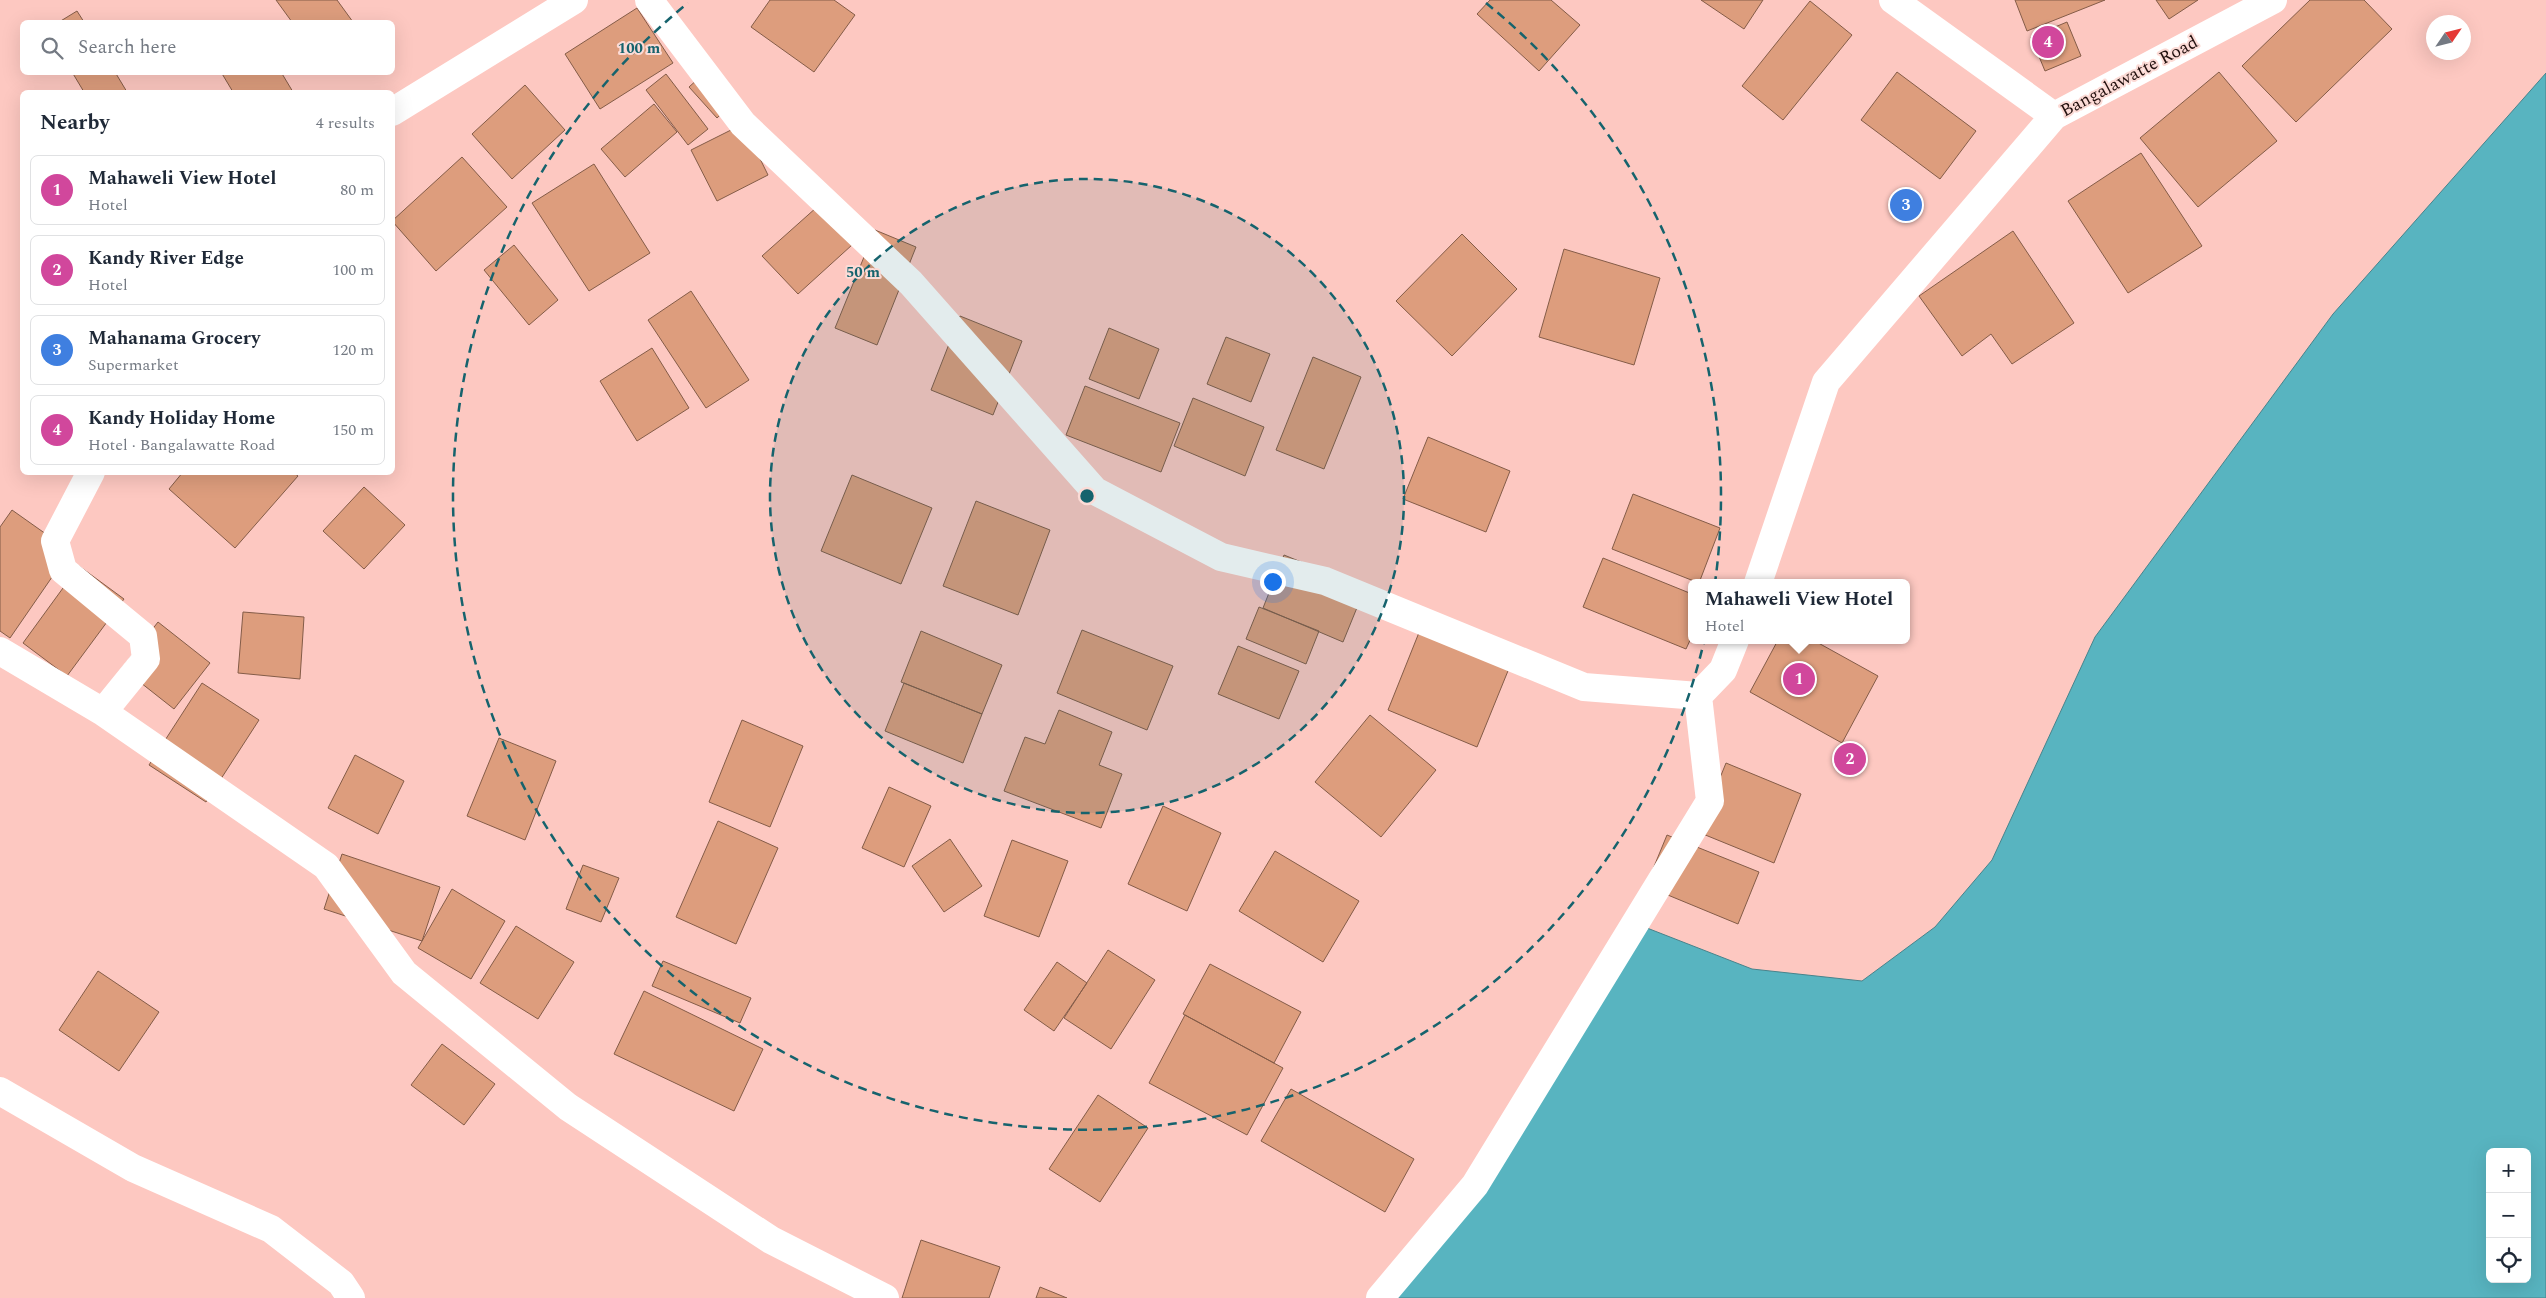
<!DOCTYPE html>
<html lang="en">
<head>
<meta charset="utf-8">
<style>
  :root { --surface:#fff; --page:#f2f2f3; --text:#1f2937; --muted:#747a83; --line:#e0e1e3; --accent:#16636d }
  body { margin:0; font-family:Spectral,serif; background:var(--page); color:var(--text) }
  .controls { position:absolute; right:15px; bottom:15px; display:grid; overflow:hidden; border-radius:8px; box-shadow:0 5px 20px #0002 }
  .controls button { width:45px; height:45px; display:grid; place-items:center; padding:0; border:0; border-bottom:1px solid var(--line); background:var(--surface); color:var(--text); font:25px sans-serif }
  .compass { position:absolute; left:2426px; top:15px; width:45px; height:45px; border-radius:50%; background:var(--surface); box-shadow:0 5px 20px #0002; rotate:55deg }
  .you { position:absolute; left:1272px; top:581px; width:18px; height:18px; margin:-12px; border:4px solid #fff; border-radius:50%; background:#1a73e8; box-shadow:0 0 0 8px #1a73e833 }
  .badge { display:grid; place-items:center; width:32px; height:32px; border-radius:50%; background:var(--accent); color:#fff; font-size:16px; font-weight:700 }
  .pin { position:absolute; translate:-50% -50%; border:2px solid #fff; box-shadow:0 1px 5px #0006 }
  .popup { position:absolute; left:1688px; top:579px; width:222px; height:65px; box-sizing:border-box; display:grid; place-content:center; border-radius:8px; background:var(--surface); filter:drop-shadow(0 1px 4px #0005); font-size:16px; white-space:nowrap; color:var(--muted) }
  .popup b { font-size:19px; color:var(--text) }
  .popup::after { content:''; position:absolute; left:50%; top:100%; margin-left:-10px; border:10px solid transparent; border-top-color:var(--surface) }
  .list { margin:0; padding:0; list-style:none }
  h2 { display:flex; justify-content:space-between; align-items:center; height:65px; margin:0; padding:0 20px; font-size:21px }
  h2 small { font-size:16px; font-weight:400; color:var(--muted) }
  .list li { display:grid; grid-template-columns:32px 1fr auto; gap:15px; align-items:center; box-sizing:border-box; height:70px; margin:0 10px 10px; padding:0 10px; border:1px solid var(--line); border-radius:8px }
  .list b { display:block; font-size:19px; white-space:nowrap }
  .list p { margin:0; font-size:16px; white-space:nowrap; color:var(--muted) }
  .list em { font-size:16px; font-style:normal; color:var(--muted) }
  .icon { flex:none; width:28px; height:28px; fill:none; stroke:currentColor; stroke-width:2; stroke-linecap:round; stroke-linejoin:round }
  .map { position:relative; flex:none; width:2546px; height:1298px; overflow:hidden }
  .search { position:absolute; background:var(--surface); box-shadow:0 5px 20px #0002; left:20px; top:20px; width:375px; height:55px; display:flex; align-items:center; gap:12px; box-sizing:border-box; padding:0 18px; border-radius:8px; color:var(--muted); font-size:19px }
  .panel { position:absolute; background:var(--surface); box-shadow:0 5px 20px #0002; left:20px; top:90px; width:375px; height:385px; border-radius:8px }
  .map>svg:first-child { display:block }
  .water { fill:#58b4c0; stroke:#48838b; fill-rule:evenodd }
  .building { fill:#dd9d7d; stroke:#845c48 }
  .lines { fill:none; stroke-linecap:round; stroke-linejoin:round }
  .street { stroke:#fff; stroke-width:28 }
  .ring { fill:none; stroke:#16636d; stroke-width:2.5; stroke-dasharray:9 6 }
  .labels { text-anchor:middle; stroke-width:4; stroke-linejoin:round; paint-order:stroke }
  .street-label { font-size:18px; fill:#22100e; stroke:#fcdbd6 }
  .centre { fill:#16636d; stroke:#fcdbd6; stroke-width:2.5 }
  .ring-label { font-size:15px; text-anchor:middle; font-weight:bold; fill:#16636d; stroke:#fcdbd6; stroke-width:4; stroke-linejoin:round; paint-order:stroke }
</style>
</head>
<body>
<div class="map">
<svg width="2546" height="1298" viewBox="0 0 2546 1298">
  <rect width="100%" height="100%" fill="#fdc8c1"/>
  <!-- water -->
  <path class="water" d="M2546 73V1298H1395L1647 928 1752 969 1862 981 1935 927 1992 860 2095 637 2333 314ZM2490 1152H2527V1279H2490Z"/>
  <!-- building -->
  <path class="building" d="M276 0H337L353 22H292Z
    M770 0H834L855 15 814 72 751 27Z
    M1490 0H1551L1580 25 1539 71 1477 14Z
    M1701 0H1763L1744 29Z
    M2015 0H2105L2027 31Z
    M2156 0H2198L2169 19Z
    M2310 0H2364L2392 29 2296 122 2242 66Z
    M1810 1 1852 35 1783 120 1742 86Z
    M637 8 673 63 600 109 565 54Z
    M77 11 84 22H59Z
    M2067 22 2081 56 2045 71 2031 37Z
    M709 69 736 100 717 118 689 87Z
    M72 72H115L127 92H84Z
    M221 72H281L293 92H233Z
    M1897 72 1976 131 1940 179 1861 120Z
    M2219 72 2277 141 2198 207 2140 138Z
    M666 74 708 129 688 145 646 90Z
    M525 85 565 130 512 179 472 134Z
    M654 104 677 132 625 177 601 149Z
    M743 124 768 175 717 201 691 150Z
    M2141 153 2202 246 2128 293 2068 201Z
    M462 157 507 207 436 271 392 221Z
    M594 164 650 253 589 291 532 203Z
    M817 207 852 245 798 294 762 256Z
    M875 230 916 247 877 345 835 328Z
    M2013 231 2074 323 2012 364 1991 334 1962 356 1919 296Z
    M1462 234 1517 289 1452 356 1396 301Z
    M514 245 558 300 529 325 484 270Z
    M1564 249 1660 278 1634 365 1539 337Z
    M691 291 749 380 706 408 648 320Z
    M960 316 1022 341 993 415 931 390Z
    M1109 328 1159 349 1139 399 1089 379Z
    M1226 337 1270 354 1251 402 1207 384Z
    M652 348 689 408 637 441 600 381Z
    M1313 357 1361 377 1324 469 1276 450Z
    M1085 386 1180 423 1161 472 1066 435Z
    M1193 398 1264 427 1245 476 1174 446Z
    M1428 437 1510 471 1486 532 1403 499Z
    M183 472H293L298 476 235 548 169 489Z
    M852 475 932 508 901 584 821 551Z
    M364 487 405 525 364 569 323 531Z
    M1633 494 1720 528 1699 583 1612 549Z
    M976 501 1050 530 1018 615 943 586Z
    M12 510 70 551 10 638 0 631V527Z
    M1284 555 1365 588 1343 642 1263 608Z
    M1603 558 1692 594V636L1686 649 1583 607Z
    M79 566 124 599 67 676 23 643Z
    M1259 607 1319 631 1306 664 1246 639Z
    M243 612 304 617 300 679 238 673Z
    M158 622 210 663 174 709 122 668Z
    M1422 625 1512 661 1477 747 1388 710Z
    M1082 630 1173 666 1147 730 1057 693Z
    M921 631 1002 665 982 714 901 682Z
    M1778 640H1813L1878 676 1842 743 1750 692Z
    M1238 646 1299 671 1279 719 1218 694Z
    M202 683 259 720 206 802 149 765Z
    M904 683 982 714 963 763 885 731Z
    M1059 710 1112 732 1099 765 1122 774 1101 828 1004 791 1025 737 1045 744Z
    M1370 715 1436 770 1381 837 1315 782Z
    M742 720 803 746 770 827 709 802Z
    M499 738 556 761 525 840 467 816Z
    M355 755 404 781 378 834 328 808Z
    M1726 763 1801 794 1774 863 1698 832Z
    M889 787 931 806 904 867 862 848Z
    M1163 806 1221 833 1187 911 1128 884Z
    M718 821 778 848 736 944 676 917Z
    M1667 835 1759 872 1738 924 1646 886Z
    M950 839 982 886 944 912 912 866Z
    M1012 840 1068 861 1039 937 984 916Z
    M1275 851 1359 901 1323 962 1239 911Z
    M342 854 440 887 422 941 324 909Z
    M583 865 619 878 601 922 566 909Z
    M452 889 505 921 471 979 418 948Z
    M516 926 574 962 538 1019 480 983Z
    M1108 950 1155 980 1111 1049 1064 1018Z
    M663 961 751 998 740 1023 652 986Z
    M1057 962 1087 983 1054 1031 1024 1010Z
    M1210 964 1301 1012 1274 1063 1183 1014Z
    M98 971 159 1012 119 1071 59 1030Z
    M644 991 763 1049 734 1111 614 1054Z
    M1185 1015 1283 1068 1247 1135 1149 1083Z
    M442 1044 495 1084 464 1125 411 1085Z
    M1291 1089 1414 1159 1385 1212 1261 1141Z
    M1098 1095 1148 1128 1100 1202 1049 1169Z
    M921 1240 1000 1267 989 1298H902Z
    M1040 1287 1067 1298H1036Z"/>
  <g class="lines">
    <!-- street -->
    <path class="street" d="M649 0 743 124 911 283 1095 491 1221 557 1325 581 1584 687 1698 696
      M1893 0 2054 116 2273 0
      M392 112 574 0
      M91 472 55 541 63 570 143 636 146 659 103 712
      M1758 583 1826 382 2054 116
      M0 651 103 712 326 866 404 973 568 1107 771 1240 885 1298
      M0 1091 133 1168 271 1229 341 1283 351 1298
      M1380 1298 1475 1185 1710 801 1698 696 1723 670 1735 640"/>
  </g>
  <!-- distance rings -->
  <circle cx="1087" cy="496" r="317" fill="#16636d" fill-opacity=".12"/>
  <g class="ring">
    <circle cx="1087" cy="496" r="317"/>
    <path d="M1486 3A634 634 0 1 1 688 3"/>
  </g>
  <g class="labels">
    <!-- street labels -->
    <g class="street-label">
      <text transform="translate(2129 76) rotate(-28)" y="6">Bangalawatte Road</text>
    </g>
  </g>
  <circle cx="1087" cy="496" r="8" class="centre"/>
  <g class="ring-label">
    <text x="639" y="53">100 m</text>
    <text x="863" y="277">50 m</text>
  </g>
</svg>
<div class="controls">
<button>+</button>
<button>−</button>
<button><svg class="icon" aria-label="locate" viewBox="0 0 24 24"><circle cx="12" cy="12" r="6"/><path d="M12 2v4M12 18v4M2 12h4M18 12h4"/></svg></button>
</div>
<svg class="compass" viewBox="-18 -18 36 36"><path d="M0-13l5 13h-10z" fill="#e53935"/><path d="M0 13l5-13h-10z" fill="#747a83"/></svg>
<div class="you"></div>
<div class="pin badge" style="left:1799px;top:679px;background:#d1479c">1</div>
<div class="popup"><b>Mahaweli View Hotel</b>Hotel</div>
<div class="pin badge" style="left:1850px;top:759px;background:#d1479c">2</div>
<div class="pin badge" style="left:1906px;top:205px;background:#3f7fe0">3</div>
<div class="pin badge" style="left:2048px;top:42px;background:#d1479c">4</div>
<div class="search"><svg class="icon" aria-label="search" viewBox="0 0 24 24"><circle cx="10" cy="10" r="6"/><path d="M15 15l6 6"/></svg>Search here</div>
<section class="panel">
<h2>Nearby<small>4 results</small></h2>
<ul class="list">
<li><span class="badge" style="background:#d1479c">1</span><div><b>Mahaweli View Hotel</b><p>Hotel</p></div><em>80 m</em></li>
<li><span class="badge" style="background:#d1479c">2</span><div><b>Kandy River Edge</b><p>Hotel</p></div><em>100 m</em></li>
<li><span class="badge" style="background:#3f7fe0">3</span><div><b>Mahanama Grocery</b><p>Supermarket</p></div><em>120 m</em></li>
<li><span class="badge" style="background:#d1479c">4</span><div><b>Kandy Holiday Home</b><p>Hotel · Bangalawatte Road</p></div><em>150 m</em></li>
</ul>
</section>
</div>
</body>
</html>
